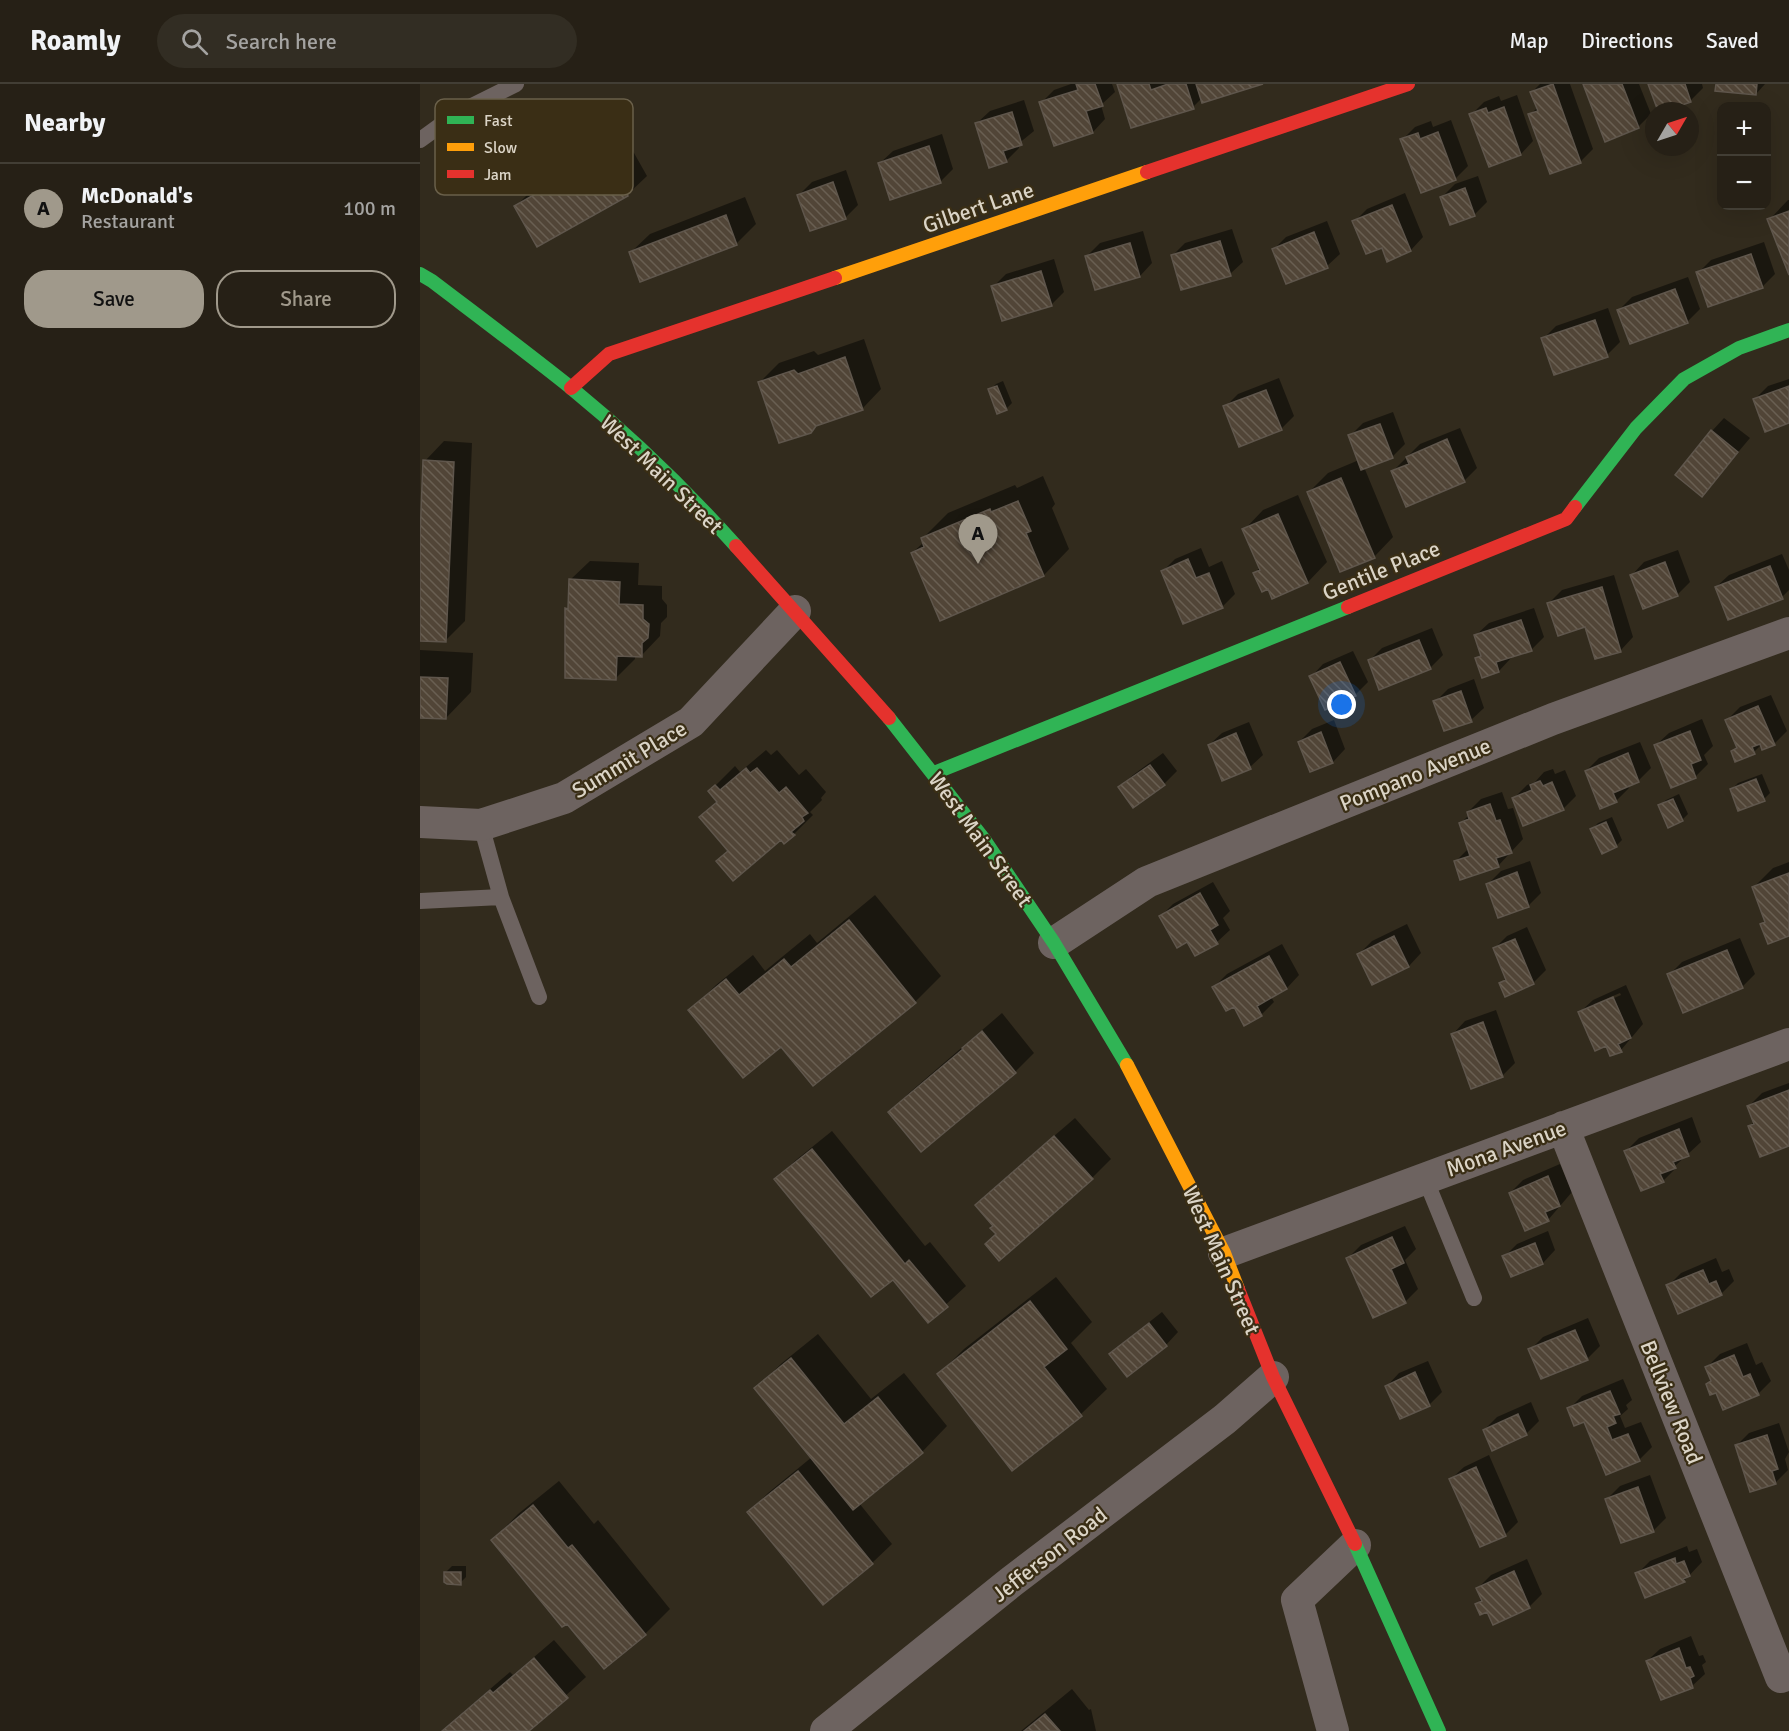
<!DOCTYPE html>
<html lang="en">
<head>
<meta charset="utf-8">
<style>
  :root { --surface:#262016; --page:#322d23; --text:#f1f3f6; --muted:#a4a3a1; --line:#423e35; --accent:#a0998b }
  body { margin:0; font-family:Signika,sans-serif; background:var(--page); color:var(--text) }
  .controls { position:absolute; right:18px; top:18px; display:grid; overflow:hidden; border-radius:12px; box-shadow:0 6px 24px #0002 }
  .controls button { width:54px; height:54px; display:grid; place-items:center; padding:0; border:0; border-bottom:2px solid var(--line); background:var(--surface); color:var(--text); font:30px sans-serif }
  .compass { position:absolute; left:1225px; top:18px; width:54px; height:54px; border-radius:50%; background:var(--surface); box-shadow:0 6px 24px #0002; rotate:51deg }
  .you { position:absolute; left:922px; top:621px; width:21px; height:21px; margin:-15px; border:4px solid #fff; border-radius:50%; background:#1a73e8; box-shadow:0 0 0 9px #1a73e833 }
  .badge { display:grid; place-items:center; width:39px; height:39px; border-radius:50%; background:var(--accent); color:#111; font-size:20px; font-weight:700 }
  .pin { position:absolute; translate:-50% -50px; filter:drop-shadow(0 2px 3px #0008) }
  .pin::after { content:''; position:absolute; top:32px; width:21px; height:18px; background:inherit; clip-path:polygon(0 0,100% 0,50% 100%) }
  .list { margin:0; padding:0; list-style:none }
  h2 { display:flex; justify-content:space-between; align-items:center; height:78px; margin:0; padding:0 24px; font-size:26px }
  h2 small { font-size:20px; font-weight:400; color:var(--muted) }
  .list li { display:grid; grid-template-columns:39px 1fr auto; gap:18px; align-items:center; box-sizing:border-box; height:90px; padding:0 24px; border-top:2px solid var(--line) }
  .list b { display:block; font-size:22px; white-space:nowrap }
  .list p { margin:0; font-size:20px; white-space:nowrap; color:var(--muted) }
  .list em { font-size:20px; font-style:normal; color:var(--muted) }
  .actions { display:flex; gap:12px; padding:18px 24px }
  .actions a { flex:1; padding:14px 0; border:2px solid var(--accent); border-radius:24px; text-align:center; font-size:21px; color:var(--accent) }
  .actions .main { background:var(--accent); color:#111 }
  .icon { flex:none; width:33px; height:33px; fill:none; stroke:currentColor; stroke-width:2; stroke-linecap:round; stroke-linejoin:round }
  .map { position:relative; flex:none; width:1369px; height:1647px; overflow:hidden }
  header { display:flex; align-items:center; gap:36px; box-sizing:border-box; height:84px; padding:0 30px; background:var(--surface); border-bottom:2px solid var(--line) }
  header strong { font-size:28px }
  nav { display:flex; gap:33px; margin-inline-start:auto; font-size:21px }
  .search { width:420px; height:54px; background:var(--page); display:flex; align-items:center; gap:15px; box-sizing:border-box; padding:0 21px; border-radius:33px; color:var(--muted); font-size:22px }
  main { display:flex }
  aside { flex:1; background:var(--surface) }
  .map>svg:first-child { display:block }
  .shadow { fill:#0007; fill-rule:evenodd }
  .building { fill:url(#building-back-hatch); stroke:#5f564c; stroke-width:1.5 }
  .lines { fill:none; stroke-linecap:round; stroke-linejoin:round }
  .lane { stroke:#6d6360; stroke-width:16 }
  .street { stroke:#6d6360; stroke-width:32 }
  .fast { stroke:#30b455; stroke-width:14 }
  .slow { stroke:#ff9f0a; stroke-width:14 }
  .jam { stroke:#e5322d; stroke-width:14 }
  .labels { text-anchor:middle; stroke-width:4.5; stroke-linejoin:round; paint-order:stroke }
  .street-label { font-size:22px; fill:#dbd4c6; stroke:#3a2e15 }
  .key { fill:#3a2e15; stroke:#6a604a; stroke-width:1.5 }
  .key-label { font-size:16px; fill:#dbd4c6 }
</style>
</head>
<body>
<header>
<strong>Roamly</strong>
<div class="search"><svg class="icon" aria-label="search" viewBox="0 0 24 24"><circle cx="10" cy="10" r="6"/><path d="M15 15l6 6"/></svg>Search here</div>
<nav><a>Map</a><a>Directions</a><a>Saved</a></nav>
</header>
<main>
<aside>
<h2>Nearby<small></small></h2>
<ul class="list">
<li><span class="badge">A</span><div><b>McDonald's</b><p>Restaurant</p></div><em>100 m</em></li>
</ul>
<div class="actions"><a class="main">Save</a><a>Share</a></div>
</aside>
<div class="map">
<svg width="1369" height="1647" viewBox="0 0 1369 1647">
  <defs>
    <pattern id="building-back-hatch" width="6" height="6" patternUnits="userSpaceOnUse" patternTransform="scale(1.5)"><rect width="6" height="6" fill="#514537"/><path d="M-1 5l2 2M0 0l6 6M5-1l2 2" fill="none" stroke="#695f52"/></pattern>
  </defs>
  <rect width="100%" height="100%" fill="#322b1d"/>
  <!-- shadow -->
  <path class="shadow" d="M651 0H692L695 8 681 21 685 35 673 48 621 19 634 6Z
    M699 0H838L782 14 773 23Z
    M1120 0H1150L1173 65 1160 78 1110 31 1118 23 1112 8Z
    M1164 0H1219L1231 30 1218 43Z
    M1230 0H1282L1283 4 1271 16 1239 27Z
    M1297 0H1345L1336 10Z
    M1097 11 1113 57 1101 70 1051 31 1064 18 1079 12 1081 17Z
    M604 16 614 47 598 60 599 64 586 77 557 39 570 27Z
    M1031 36 1048 82 1036 94 1002 107 982 56 995 43 1011 37 1013 43Z
    M522 50 533 85 520 98 460 79 473 67Z
    M205 53 227 92 207 111 96 122 115 103Z
    M426 86 438 121 425 134 379 111 392 98Z
    M1058 92 1067 118 1054 131 1022 113 1035 100Z
    M985 109 1003 153 991 166 963 162 934 138 947 125Z
    M325 113 336 140 316 160 210 169 230 150Z
    M1368 116H1369V187L1349 136Z
    M907 137 920 170 907 182 854 165 866 153Z
    M812 145 823 178 810 190 752 172 765 159Z
    M723 147 732 179 720 192 667 172 680 159Z
    M1344 158 1355 190 1342 203 1278 189 1291 176Z
    M634 175 644 208 631 221 573 203 586 190Z
    M1268 193 1280 225 1267 238 1199 226 1212 213Z
    M1188 224 1200 258 1187 271 1123 255 1136 242Z
    M444 255 461 305 442 325 340 298 359 279 394 267 398 271Z
    M859 294 874 332 861 345 805 323 818 310Z
    M1369 295V338L1346 346 1335 315 1348 302Z
    M583 297 592 319 586 325 570 306 576 300Z
    M973 328 985 360 972 373 944 383 973 453 954 473 889 408 908 389 939 376 930 352 943 339Z
    M1304 334 1330 354 1282 411 1292 347Z
    M1040 344 1057 384 1044 397 973 387 1000 360Z
    M24 357 52 359 45 537 26 556 0 555V489L5 377Z
    M623 392 635 420 632 424 649 465 624 491 492 469 504 458 502 455 528 429 595 401 597 404Z
    M878 411 907 478 888 498 853 513 849 503 835 489 840 483 824 446 843 426Z
    M781 464 789 483 802 477 815 510 803 522 764 538 742 488 755 475Z
    M1258 466 1270 498 1257 511 1212 491 1224 478Z
    M1362 470 1369 486V506L1362 513 1296 503 1309 491Z
    M170 477 219 479 218 501 242 502V515L247 521V533L241 539 240 552 221 572H215V575L195 595 147 525 149 522 150 496Z
    M1194 491 1213 553 1201 566 1176 573 1166 541 1129 519 1142 506Z
    M1114 524 1124 553 1111 566 1091 572V574L1079 587 1057 574 1062 569 1056 551 1069 539Z
    M1012 544 1023 571 1010 584 949 577 962 564Z
    M0 566 53 569 51 608 26 634 0 633Z
    M933 567 948 598 935 611 891 593 903 580Z
    M1054 595 1064 624 1051 636 1015 618 1028 605Z
    M1351 611 1367 647 1354 660H1342L1334 668 1313 667 1318 662 1307 636 1320 623Z
    M1282 635 1293 662 1284 671 1288 680 1275 693 1236 661 1249 649Z
    M914 636 925 665 913 678 891 686 879 658 892 645Z
    M829 638 843 671 830 683 789 661 802 649Z
    M1220 658 1231 684 1218 697 1207 701 1209 704 1196 717 1166 687 1179 674Z
    M346 666 351 671 357 666 379 691 386 685 406 708 401 714 402 716 390 728 393 731 374 750 310 766 281 733 298 716 290 707 315 682 320 688Z
    M743 669 757 687 744 700 700 703 713 691Z
    M1133 685 1135 690 1145 686 1156 712 1143 725 1094 714 1107 701 1115 698 1124 688Z
    M1342 690 1350 709 1344 715 1312 705 1318 699Z
    M1082 708 1088 725 1093 724 1103 755 1078 782 1035 778 1048 765 1041 739 1049 731 1048 728 1061 715Z
    M1259 710 1268 730 1262 736 1240 722 1246 716Z
    M1192 733 1202 756 1196 762 1172 745 1178 739Z
    M1110 777 1121 809 1108 822 1068 800 1081 787Z
    M1369 778V850L1348 858 1342 840 1346 837 1334 803 1353 784Z
    M793 798 810 827 803 834 810 846 797 858 767 856 741 832 753 820Z
    M455 811 521 892 495 918 393 1000 361 961 270 927 296 901 333 871 345 887 390 850 397 859Z
    M987 840 1001 869 989 882 953 899 939 870 952 857Z
    M1107 843 1126 886 1113 899 1085 911 1081 900 1087 893 1074 865 1087 852Z
    M1320 854 1335 890 1322 903 1249 891 1262 878Z
    M862 860 879 891 867 904 851 913 854 918 841 931 814 921 794 903 807 890Z
    M1206 901 1223 940 1201 966 1186 960 1160 928 1173 916ZM1200 909 1201 911 1174 923V920Z
    M1076 926 1095 979 1082 992 1033 950 1045 937Z
    M582 929 614 969 595 988 470 1028 489 1009Z
    M1369 999V1061L1341 1071 1330 1042 1335 1037 1329 1022 1342 1009Z
    M1272 1033 1281 1058 1255 1082 1256 1084 1243 1097 1206 1067 1219 1054Z
    M655 1034 691 1075 672 1094 578 1150 574 1142 557 1121 576 1102Z
    M412 1047 505 1162 510 1158 546 1202 508 1237 473 1193 356 1095 376 1076Z
    M1140 1080 1152 1108 1128 1136 1090 1109 1103 1096Z
    M985 1142 996 1165 985 1176 998 1205 985 1218 928 1174 941 1161Z
    M1128 1147 1135 1166 1123 1179 1092 1191 1084 1173 1097 1160Z
    M1296 1174 1302 1188 1309 1185 1314 1197 1301 1210 1248 1202 1261 1189Z
    M636 1193 672 1238 651 1259 687 1305 661 1330 592 1384 519 1290 544 1265Z
    M742 1228 758 1248 746 1261 691 1270 704 1258Z
    M1168 1234 1180 1262 1167 1275 1110 1266 1123 1253Z
    M398 1250 451 1315 484 1289 527 1342 502 1368 439 1419 472 1460 452 1479 403 1519 329 1428 348 1409 392 1373 336 1304 362 1279Z
    M1327 1259 1336 1281 1342 1278 1351 1297 1338 1310 1297 1307 1287 1300 1292 1296 1287 1283 1300 1270Z
    M1008 1277 1022 1308 1009 1321 967 1302 979 1289Z
    M1203 1295 1212 1316 1206 1321 1208 1325 1200 1332 1205 1344 1221 1338 1232 1363 1219 1376 1187 1389 1165 1336 1149 1325 1162 1312Z
    M1111 1318 1119 1337 1106 1350 1064 1346 1077 1333Z
    M1359 1339 1369 1368 1365 1375 1368 1386 1355 1399 1317 1361 1329 1349Z
    M1069 1371 1098 1438 1086 1450 1060 1461 1031 1395 1044 1383Z
    M1230 1391 1246 1434 1233 1447 1187 1415 1200 1402Z
    M139 1397 174 1440 178 1436 250 1525 225 1550 147 1538 73 1456 98 1430Z
    M1267 1462 1269 1468 1277 1465 1282 1478 1264 1497 1217 1490 1230 1477Z
    M1107 1475 1122 1510 1109 1523 1057 1520 1062 1514 1058 1504 1071 1491Z
    M32 1482H46V1493L40 1499 26 1488Z
    M1271 1552 1279 1572 1283 1571 1286 1578 1282 1581 1285 1590 1272 1602 1227 1577 1240 1565Z
    M134 1556 166 1593 107 1647H21L90 1588 93 1591Z
    M652 1605 669 1626 671 1625 676 1647H601Z"/>
  <!-- building -->
  <path class="building" d="M656 0H675L683 22 666 27 673 49 634 62 619 18 658 6Z
    M697 0H729L731 6 748 0H766L774 25 711 44Z
    M776 0H843L782 19Z
    M1133 0 1161 79 1130 90 1108 30 1118 27 1110 8Z
    M1163 0H1202L1219 44 1185 58Z
    M1228 0H1265L1271 18 1244 27H1238Z
    M1296 0H1337L1336 11 1295 7Z
    M1084 23 1101 71 1069 83 1049 30 1066 24 1068 29Z
    M592 28 602 61 583 67 587 78 569 84 555 39Z
    M1018 48 1036 96 1001 109 980 55 998 49 1000 55Z
    M509 62 521 99 470 116 458 79Z
    M185 71 208 112 117 163 94 122Z
    M413 98 426 135 390 147 377 111Z
    M1045 104 1055 132 1030 141 1020 113Z
    M972 121 991 167 967 178 962 164 946 170 932 137Z
    M1369 127V191L1347 135Z
    M306 131 317 161 220 198 209 168Z
    M894 148 908 184 866 200 852 165Z
    M800 157 811 192 761 206 751 171Z
    M710 159 720 193 675 206 665 172Z
    M1331 170 1343 204 1288 223 1276 188Z
    M621 187 632 222 582 237 571 202Z
    M1255 205 1268 239 1210 260 1197 226Z
    M1175 236 1188 273 1134 291 1121 254Z
    M425 273 443 326 396 342 391 349 359 359 338 298 374 286 378 290Z
    M577 302 587 326 577 330 568 305Z
    M1369 302V339L1345 348 1333 315Z
    M846 306 862 346 819 363 803 322Z
    M960 340 973 374 941 386 928 351Z
    M1291 346 1318 368 1282 413 1255 391Z
    M1027 355 1045 398 986 423 971 387 989 380 986 373Z
    M3 376 34 378 26 558 0 557V453Z
    M921 394 955 474 920 488 887 408Z
    M598 417 611 447 606 449 624 492 520 537 491 469 504 463 501 454 570 425 571 428Z
    M858 430 888 499 852 515 848 505 842 508 833 489 840 486 822 445Z
    M768 475 776 494 789 489 803 524 763 540 741 487Z
    M1245 478 1258 512 1223 525 1210 491Z
    M1350 482 1363 515 1308 536 1295 503Z
    M149 495 200 498 199 520 223 521V535L229 540 228 554 222 559V573L197 572 196 596 145 594V524L148 525Z
    M1182 503 1201 568 1175 575 1165 543 1138 552 1127 519Z
    M1101 536 1112 567 1076 578 1079 588 1062 594 1055 574 1061 572 1054 551Z
    M999 556 1011 585 959 606 948 576Z
    M920 578 936 612 905 626 889 592Z
    M0 593 28 594 26 635 0 634Z
    M1041 607 1052 638 1024 647 1013 617Z
    M1338 622 1355 661 1342 666 1340 660 1332 663 1335 670 1315 678 1311 667 1317 664 1305 636Z
    M1270 647 1281 676 1271 680 1276 694 1251 704 1234 661Z
    M901 648 913 679 890 688 878 658Z
    M816 649 831 685 802 697 788 661Z
    M1208 669 1219 698 1193 709 1197 718 1180 725 1165 687Z
    M730 681 745 701 713 724 698 703Z
    M326 684 330 689 337 684 359 709 366 703 388 729 382 733 384 737 371 748 375 751 364 760 361 756 313 797 296 777 308 767 279 733 297 718 288 707 295 701 300 706Z
    M1336 695 1345 717 1318 727 1310 705Z
    M1120 697 1123 702 1132 698 1144 726 1103 742 1092 714 1112 706 1110 701Z
    M1253 715 1263 737 1248 744 1238 721Z
    M1070 720 1076 737 1080 736 1092 769 1076 774 1079 783 1040 796 1034 777 1050 772 1039 739 1049 735 1047 728Z
    M1186 738 1197 763 1182 770 1170 745Z
    M1097 788 1109 823 1078 834 1066 800Z
    M1369 789V852L1348 860 1340 840 1345 838 1332 803Z
    M780 809 798 841 790 846 798 860 775 872 767 858 757 864 739 832Z
    M429 836 496 919 393 1002 361 963 323 994 268 926 306 895 319 911 364 875 371 883Z
    M974 852 989 883 952 901 937 870Z
    M1095 855 1114 900 1085 913 1079 899 1086 896 1073 864Z
    M1307 866 1323 904 1263 929 1247 890Z
    M849 872 867 905 837 922 842 932 824 942 814 923 806 927 792 903Z
    M1193 913 1211 954 1198 960 1202 968 1190 972 1186 962 1175 967 1158 928Z
    M1063 938 1083 993 1051 1005 1031 950Z
    M562 947 596 989 501 1068 468 1028 543 965 542 964Z
    M1369 1006V1062L1340 1073 1328 1042 1334 1040 1327 1022Z
    M1259 1045 1269 1072 1253 1078 1256 1084 1240 1090 1244 1098 1221 1107 1204 1067Z
    M634 1052 673 1095 579 1177 565 1160 576 1150 570 1144 573 1142 555 1121Z
    M392 1065 485 1180 489 1176 528 1223 508 1239 473 1196 451 1213 354 1095Z
    M1128 1092 1140 1122 1125 1128 1129 1137 1105 1147 1089 1109Z
    M972 1153 984 1179 971 1185 986 1219 953 1234 926 1174Z
    M1115 1159 1123 1180 1091 1193 1082 1172Z
    M1283 1186 1289 1200 1296 1197 1302 1211 1258 1230 1246 1201Z
    M610 1217 647 1265 624 1283 662 1332 592 1387 517 1290Z
    M729 1239 747 1262 707 1293 689 1270Z
    M1155 1246 1168 1276 1121 1295 1108 1265Z
    M1314 1271 1323 1293 1330 1290 1339 1311 1303 1326 1296 1309 1290 1311 1286 1300 1291 1297 1285 1283Z
    M371 1274 424 1340 458 1313 503 1369 433 1426 334 1304Z
    M995 1288 1010 1322 980 1335 965 1302Z
    M1190 1307 1200 1330 1193 1332 1196 1339 1187 1343 1192 1356 1208 1350 1220 1377 1186 1391 1164 1338 1154 1342 1147 1324Z
    M1098 1330 1107 1351 1072 1367 1063 1346Z
    M1347 1351 1358 1385 1352 1387 1356 1400 1330 1408 1315 1361Z
    M1056 1383 1086 1452 1060 1463 1029 1395Z
    M378 1387 453 1480 403 1521 327 1428Z
    M1218 1403 1234 1448 1201 1459 1185 1415Z
    M113 1421 148 1464 152 1461 226 1551 184 1585 147 1540 142 1543 71 1456Z
    M1255 1474 1256 1480 1264 1477 1270 1492 1263 1495 1265 1498 1225 1514 1215 1489Z
    M1094 1487 1110 1524 1073 1541 1067 1528 1060 1531 1055 1520 1062 1517 1056 1504Z
    M24 1488H41V1501L27 1500 24 1498Z
    M1259 1564 1266 1584 1270 1583 1274 1592 1270 1594 1273 1604 1241 1616 1226 1577Z
    M114 1574 148 1614 109 1647H22L70 1606 73 1609Z
    M625 1630 640 1647H604Z"/>
  <g class="lines">
    <!-- lane -->
    <path class="lane" d="M0 56 36 30 96 0
      M81 813 119 913
      M0 817 81 813 61 741
      M1005 1094 1054 1214"/>
    <!-- street -->
    <path class="street" d="M0 738 61 741 144 714 271 638 375 527
      M634 859 727 798 1133 635 1369 549
      M1143 1043 1361 1593
      M804 1169 1369 960
      M406 1647 591 1498 805 1335 853 1293
      M913 1647 877 1516 935 1461"/>
    <!-- fast -->
    <path class="fast" d="M0 190 12 197C58 232 105 267 150 303 210 352 265 405 316 462
      M1155 423 1216 344 1264 295 1319 264 1369 246
      M469 634 563 754 634 859 707 981
      M514 689 928 523
      M935 1460 1019 1647"/>
    <!-- slow -->
    <path class="slow" d="M415 194 727 88
      M707 981 804 1169 818 1205"/>
    <!-- jam -->
    <path class="jam" d="M727 88 988 0
      M151 304 189 270 415 194
      M316 462 469 634
      M928 523 1146 435 1155 423
      M818 1205 853 1293 935 1460"/>
  </g>
  <g class="labels">
    <!-- street labels -->
    <g class="street-label">
      <text transform="translate(558 123) rotate(-19)" y="8">Gilbert Lane</text>
      <text transform="translate(242 390) rotate(44)" y="8">West Main Street</text>
      <text transform="translate(961 486) rotate(-22)" y="8">Gentile Place</text>
      <text transform="translate(209 675) rotate(-31)" y="8">Summit Place</text>
      <text transform="translate(995 690) rotate(-22)" y="8">Pompano Avenue</text>
      <text transform="translate(561 755) rotate(54)" y="8">West Main Street</text>
      <text transform="translate(1086 1064) rotate(-20)" y="8">Mona Avenue</text>
      <text transform="translate(802 1176) rotate(66)" y="8">West Main Street</text>
      <text transform="translate(1252 1318) rotate(68)" y="8">Bellview Road</text>
      <text transform="translate(629 1470) rotate(-38)" y="8">Jefferson Road</text>
    </g>
  </g>
  <!-- legend -->
  <rect x="15" y="15" width="198" height="96" rx="9" class="key"/>
  <rect x="27" y="32" width="27" height="8" fill="#30b455"/>
  <rect x="27" y="59" width="27" height="8" fill="#ff9f0a"/>
  <rect x="27" y="86" width="27" height="8" fill="#e5322d"/>
  <g class="key-label">
    <text x="64" y="42">Fast</text>
    <text x="64" y="69">Slow</text>
    <text x="64" y="96">Jam</text>
  </g>
</svg>
<div class="controls">
<button>+</button>
<button>−</button>
</div>
<svg class="compass" viewBox="-18 -18 36 36"><path d="M0-13l5 13h-10z" fill="#e53935"/><path d="M0 13l5-13h-10z" fill="#a4a3a1"/></svg>
<div class="you"></div>
<div class="pin badge" style="left:558px;top:480px">A</div>
</div>
</main>
</body>
</html>
